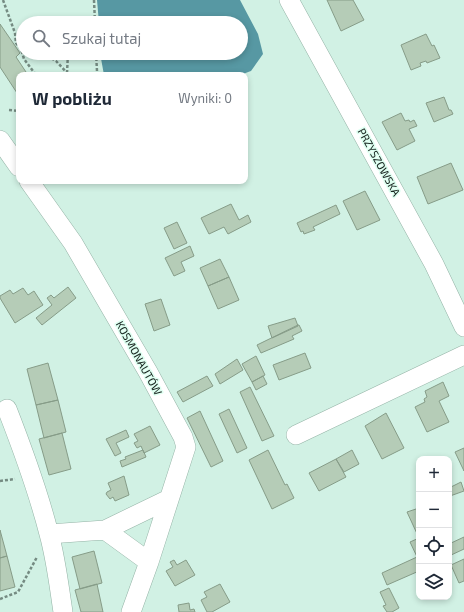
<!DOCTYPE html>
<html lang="pl">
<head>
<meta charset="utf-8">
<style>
  :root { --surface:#fff; --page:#f2f2f3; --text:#1f2937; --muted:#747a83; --line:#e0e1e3 }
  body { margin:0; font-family:"Exo 2",sans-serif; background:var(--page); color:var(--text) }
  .controls { position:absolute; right:12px; bottom:12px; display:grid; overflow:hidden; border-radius:8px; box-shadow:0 2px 6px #0003 }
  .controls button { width:36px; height:36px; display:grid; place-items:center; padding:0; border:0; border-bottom:1px solid var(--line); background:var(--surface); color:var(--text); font:20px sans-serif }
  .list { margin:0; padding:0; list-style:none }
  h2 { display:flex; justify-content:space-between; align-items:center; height:52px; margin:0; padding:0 16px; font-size:17px }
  h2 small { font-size:13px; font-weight:400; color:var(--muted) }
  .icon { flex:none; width:22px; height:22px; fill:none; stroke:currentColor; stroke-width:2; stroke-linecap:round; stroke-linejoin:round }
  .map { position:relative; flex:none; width:464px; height:612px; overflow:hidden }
  .search { position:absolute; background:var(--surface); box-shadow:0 2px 6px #0003; left:16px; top:16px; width:232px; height:44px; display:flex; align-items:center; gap:10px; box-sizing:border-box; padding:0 14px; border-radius:22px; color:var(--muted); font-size:15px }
  .panel { position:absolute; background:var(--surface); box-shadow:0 2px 6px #0003; left:16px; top:72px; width:232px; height:112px; border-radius:8px }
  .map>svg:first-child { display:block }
  .water { fill:#5798a3 }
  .building { fill:#b5ccb7; stroke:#869c88 }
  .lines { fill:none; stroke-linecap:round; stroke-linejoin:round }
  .minor-casing { stroke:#94b3a6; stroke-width:20 }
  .path { stroke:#758b82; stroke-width:2.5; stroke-dasharray:3 2; stroke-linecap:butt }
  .minor { stroke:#fff; stroke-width:19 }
  .labels { text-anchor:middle; stroke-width:3; stroke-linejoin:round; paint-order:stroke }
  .street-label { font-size:11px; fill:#17231e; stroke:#defff1 }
</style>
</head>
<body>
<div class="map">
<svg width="464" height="612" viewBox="0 0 464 612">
  <rect width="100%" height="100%" fill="#d1f1e4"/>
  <!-- water -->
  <path class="water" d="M97 0H240L258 34 263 54 251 71 240 75H104L100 53H241V23H99Z"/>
  <!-- building -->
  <path class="building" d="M327 0H353L364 20 341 31Z
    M0 24 20 53 16 57 28 75H19V96L0 67Z
    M426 34 432 46 434 45 440 58 427 63 426 61 420 63 421 66 411 70 401 45Z
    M444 97 449 110H451L453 114 434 122 426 103Z
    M401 113 405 121 409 120 410 122 414 120 417 126 409 129 415 141 397 150 382 122Z
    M451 163 463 190 428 204 417 177Z
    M365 191 380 220 357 230 343 201Z
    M231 204 239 220 248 215 251 222 228 234 224 227 209 234 201 218Z
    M336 205 340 214 313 227 315 230 304 234 303 231 301 232 297 223Z
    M177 222 187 243 174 249 164 228Z
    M190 246 194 256 181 262 185 271 174 276 165 258Z
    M220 259 229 277 208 286 200 268Z
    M229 277 239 300 218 309 208 286Z
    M68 287 76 298 42 325 36 318 52 305 47 298 51 295 54 298Z
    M23 288 28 295 34 291 43 305 15 323 0 298V296L10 290 13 294Z
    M161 299 170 325 154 331 145 304Z
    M295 318 298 326 272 338 268 326Z
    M298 325H299L302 331 292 336 294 339 261 353 257 345Z
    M305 353 311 368 279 380 273 365Z
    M256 356 265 375 252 382 242 364Z
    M237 359 243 370 220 384 215 374Z
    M48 363 58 400 36 405 27 369Z
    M207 376 213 386 183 402 177 392Z
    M263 376 267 384 256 390 252 382Z
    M443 382 449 396 439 401 449 422 427 432 415 407 425 402 424 399 427 397 425 391Z
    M250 387 274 436 262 441 240 392Z
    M58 400 66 432 44 438 36 405Z
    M229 409 247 448 237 453 219 414Z
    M200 411 223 461 211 467 187 418Z
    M386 413 404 448 382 459 365 426Z
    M150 426 160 445 144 453 141 446 137 448 134 443 138 441 134 434Z
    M126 430 129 437 116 443 121 453 115 456 106 439Z
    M62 433 71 469 49 475 39 439Z
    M464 448V471L455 452Z
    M143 450 146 457 122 467 120 461 126 459 125 457Z
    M268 450 285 485 287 484 294 498 272 509 249 460Z
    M352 450 359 464 344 472 336 459Z
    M336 459 346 477 319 491 309 473Z
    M124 476 129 495 115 501 113 497 110 499 106 494 107 492 111 490 108 483Z
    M461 482 464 491 450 496 449 488Z
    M419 508V538L407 512Z
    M0 530 7 556 0 558Z
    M464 537V549L449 556V544Z
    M419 538V561L410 542Z
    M94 551 102 583 80 589 72 557Z
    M7 556 15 587 0 591V558Z
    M417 557 419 562V571L387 585 382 573Z
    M464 559V581L459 583 451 565Z
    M174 560 177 565 186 560 195 575 175 586 166 571 173 567 170 562Z
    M97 584 103 612H81L75 590Z
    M220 584 230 602 212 612H207L201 600 207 597 204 592Z
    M389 588 399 608 392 612H387L383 606 386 605 380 592Z
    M189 603 190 610 194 609 195 612H179L178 605Z"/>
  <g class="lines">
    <defs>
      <path id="minor" d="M289 0 434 264 464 327
        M0 140 19 167
        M29 181 73 243 148 372 183 437 186 447 149 562 131 612
        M7 409C23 450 38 491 49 534 56 559 59 586 63 612
        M296 435 464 355
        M105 530 149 562
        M49 534 105 530 169 499"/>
    </defs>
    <!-- minor casing -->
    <use href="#minor" class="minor-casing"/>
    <!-- path -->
    <path class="path" d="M3 0 15 33 16 43 21 49 24 59 36 75
      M94 0 95 23
      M43 53 56 61 69 75
      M96 53 97 71 96 75
      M49 55 68 53
      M67 73 68 53
      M9 110 19 111
      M0 481 15 479
      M0 599 18 592 37 557"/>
    <!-- minor -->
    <use href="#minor" class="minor"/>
  </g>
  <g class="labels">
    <!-- street labels -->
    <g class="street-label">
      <text transform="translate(379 162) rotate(61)" y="4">PRZYSZOWSKA</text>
      <text transform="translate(139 358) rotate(61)" y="4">KOSMONAUTÓW</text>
    </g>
  </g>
</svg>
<div class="controls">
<button>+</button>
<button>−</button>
<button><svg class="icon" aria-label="locate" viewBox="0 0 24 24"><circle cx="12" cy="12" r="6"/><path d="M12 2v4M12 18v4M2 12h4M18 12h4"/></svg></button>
<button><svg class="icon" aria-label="layers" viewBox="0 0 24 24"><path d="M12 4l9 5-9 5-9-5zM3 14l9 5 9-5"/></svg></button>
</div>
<div class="search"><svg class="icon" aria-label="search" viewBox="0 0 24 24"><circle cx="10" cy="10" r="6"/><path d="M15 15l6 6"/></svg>Szukaj tutaj</div>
<section class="panel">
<h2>W pobliżu<small>Wyniki: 0</small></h2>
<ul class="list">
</ul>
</section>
</div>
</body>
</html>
